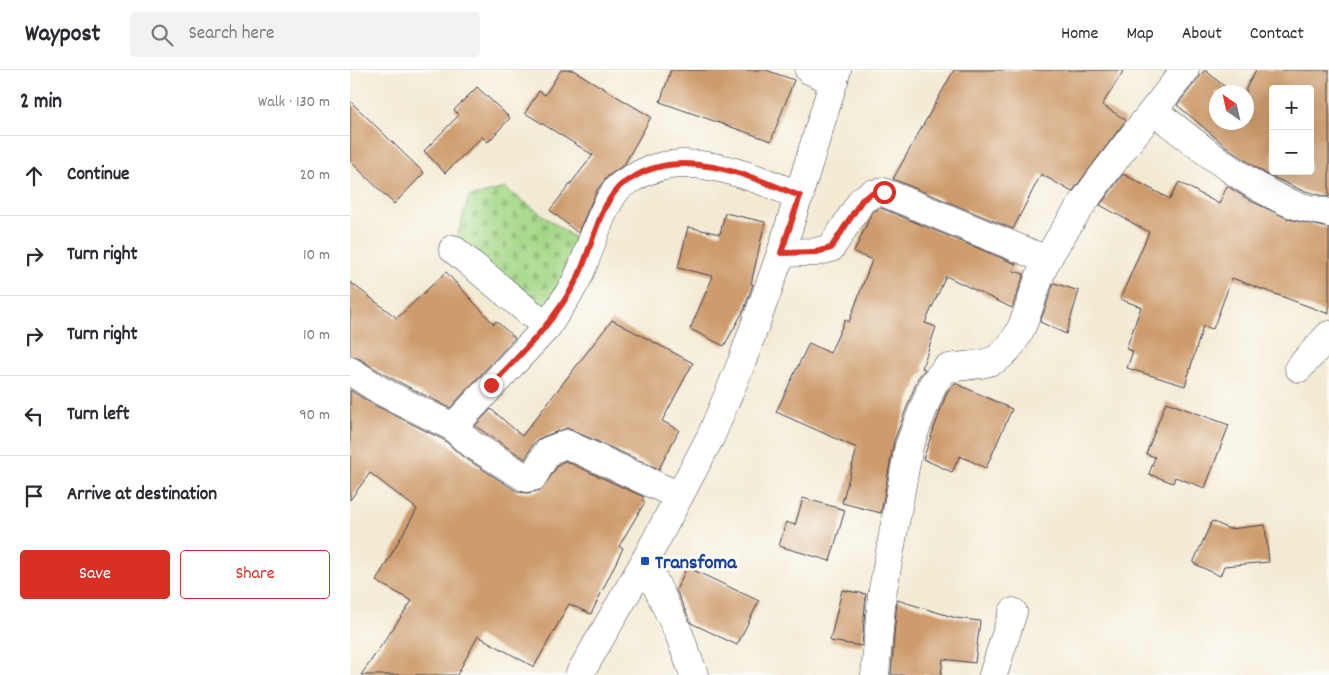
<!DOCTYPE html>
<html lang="en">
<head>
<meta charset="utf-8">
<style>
  :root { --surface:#fff; --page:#f2f2f3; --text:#2b2b33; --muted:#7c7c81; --line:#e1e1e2; --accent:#d93025 }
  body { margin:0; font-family:Dekko,sans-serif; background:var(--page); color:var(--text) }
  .controls { position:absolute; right:15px; top:15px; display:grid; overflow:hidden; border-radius:5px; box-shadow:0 5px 20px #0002 }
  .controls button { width:45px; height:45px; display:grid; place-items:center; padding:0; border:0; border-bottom:1px solid var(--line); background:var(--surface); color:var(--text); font:25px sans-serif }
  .compass { position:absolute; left:859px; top:15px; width:45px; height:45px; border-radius:50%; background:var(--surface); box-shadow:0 5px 20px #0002; rotate:326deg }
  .stop { position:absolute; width:15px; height:15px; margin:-11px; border:4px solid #d93025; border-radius:50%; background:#fff }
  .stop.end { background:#d93025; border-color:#fff; box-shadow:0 1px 5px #0008 }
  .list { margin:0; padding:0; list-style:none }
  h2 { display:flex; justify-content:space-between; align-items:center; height:65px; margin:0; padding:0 20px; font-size:21px }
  h2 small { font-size:16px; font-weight:400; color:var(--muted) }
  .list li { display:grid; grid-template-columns:32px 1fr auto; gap:15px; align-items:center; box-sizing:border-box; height:80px; padding:0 20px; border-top:1px solid var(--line) }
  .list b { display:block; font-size:19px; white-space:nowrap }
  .list em { font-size:16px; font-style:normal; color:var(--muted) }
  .actions { display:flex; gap:10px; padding:15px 20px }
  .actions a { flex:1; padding:11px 0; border:1px solid var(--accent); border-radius:5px; text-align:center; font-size:18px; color:var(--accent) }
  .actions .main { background:var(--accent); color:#fff }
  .icon { flex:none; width:28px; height:28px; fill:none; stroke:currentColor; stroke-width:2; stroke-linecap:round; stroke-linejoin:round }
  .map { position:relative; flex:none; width:979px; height:605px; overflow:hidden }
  header { display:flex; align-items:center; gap:30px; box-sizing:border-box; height:70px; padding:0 25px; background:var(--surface); border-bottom:1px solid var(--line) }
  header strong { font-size:24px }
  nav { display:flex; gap:28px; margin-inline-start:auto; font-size:18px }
  .search { width:350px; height:45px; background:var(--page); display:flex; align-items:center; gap:12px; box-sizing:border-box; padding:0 18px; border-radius:5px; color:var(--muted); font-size:19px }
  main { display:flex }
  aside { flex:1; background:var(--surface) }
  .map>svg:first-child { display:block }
  .cemetery { fill:url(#cemetery-stones); stroke:#637c61 }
  .building { fill:#cd9b6c; fill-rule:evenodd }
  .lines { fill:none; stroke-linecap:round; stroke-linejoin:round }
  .street-casing { stroke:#414052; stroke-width:29 }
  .secondary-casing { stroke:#414052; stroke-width:29 }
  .street { stroke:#fff; stroke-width:28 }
  .secondary { stroke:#fff; stroke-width:28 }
  .route { stroke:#d93025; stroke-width:6 }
  .transit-dot { fill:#1a4fb4; stroke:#fdfcf7; stroke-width:2 }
  .labels { text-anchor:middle; stroke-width:5; stroke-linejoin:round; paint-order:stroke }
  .transit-label { font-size:20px; font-weight:bold; fill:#164399; stroke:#fdfcf7; text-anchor:start }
</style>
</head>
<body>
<header>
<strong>Waypost</strong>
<div class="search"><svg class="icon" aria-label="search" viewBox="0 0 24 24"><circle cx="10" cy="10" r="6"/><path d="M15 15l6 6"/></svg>Search here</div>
<nav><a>Home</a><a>Map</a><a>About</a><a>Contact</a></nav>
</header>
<main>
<aside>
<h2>2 min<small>Walk · 130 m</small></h2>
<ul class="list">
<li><svg class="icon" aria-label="ahead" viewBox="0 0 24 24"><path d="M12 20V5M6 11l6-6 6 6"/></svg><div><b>Continue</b></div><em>20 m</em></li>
<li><svg class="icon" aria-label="right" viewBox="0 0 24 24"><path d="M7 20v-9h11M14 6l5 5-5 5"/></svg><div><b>Turn right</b></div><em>10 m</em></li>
<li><svg class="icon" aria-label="right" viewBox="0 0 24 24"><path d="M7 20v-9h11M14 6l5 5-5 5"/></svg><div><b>Turn right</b></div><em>10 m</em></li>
<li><svg class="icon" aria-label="left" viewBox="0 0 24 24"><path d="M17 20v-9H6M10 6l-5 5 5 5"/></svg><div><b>Turn left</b></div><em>90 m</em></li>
<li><svg class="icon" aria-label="arrive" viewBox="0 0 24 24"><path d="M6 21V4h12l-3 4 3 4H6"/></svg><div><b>Arrive at destination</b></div></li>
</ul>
<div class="actions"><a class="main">Save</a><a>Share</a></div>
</aside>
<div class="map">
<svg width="979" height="605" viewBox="0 0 979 605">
  <defs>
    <pattern id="cemetery-stones" width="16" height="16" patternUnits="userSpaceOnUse" patternTransform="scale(1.25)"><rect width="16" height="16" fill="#a4d787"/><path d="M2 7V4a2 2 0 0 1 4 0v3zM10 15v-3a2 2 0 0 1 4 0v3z" fill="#8db875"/></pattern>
  </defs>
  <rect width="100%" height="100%" fill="#fdfcf7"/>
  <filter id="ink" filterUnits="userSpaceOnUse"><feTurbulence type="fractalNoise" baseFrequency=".02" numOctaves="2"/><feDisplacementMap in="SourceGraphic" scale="10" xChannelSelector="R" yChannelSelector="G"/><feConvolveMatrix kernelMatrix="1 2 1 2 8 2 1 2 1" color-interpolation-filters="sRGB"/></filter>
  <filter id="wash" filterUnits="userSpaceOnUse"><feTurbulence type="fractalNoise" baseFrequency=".0096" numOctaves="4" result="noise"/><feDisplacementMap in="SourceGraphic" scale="20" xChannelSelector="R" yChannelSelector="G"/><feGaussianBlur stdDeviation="1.12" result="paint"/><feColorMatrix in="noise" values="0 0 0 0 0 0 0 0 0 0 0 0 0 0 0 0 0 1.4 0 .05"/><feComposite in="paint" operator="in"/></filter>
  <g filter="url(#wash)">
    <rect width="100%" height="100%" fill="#f3ead3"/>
    <!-- cemetery -->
    <path class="cemetery" d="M155 118 237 177 197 265 105 174 119 127Z"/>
    <g id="blocks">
      <!-- building -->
      <path class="building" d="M211 0H223L301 47 274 95 258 106 247 120 228 163 200 140 243 85 175 43 189 21 195 25Z
        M321 0H416L444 10 421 71 310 32Z
        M604 0H774L752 35 776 50 722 122 691 104 663 159 543 109Z
        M855 0 881 22H866V52H896V18L906 0H979V127L951 120 916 104 878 78 827 35ZM923 19H960V101H923Z
        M127 17 160 48 138 72 132 67 95 103 74 81 109 45 104 40Z
        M0 31 74 103 44 134 0 91Z
        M773 104 820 129 829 112 869 134 877 116 901 131 939 149 979 158V244L882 208 863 259 853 256 835 316 777 298 783 281 776 279 791 237 770 229 799 162 750 135Z
        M531 138 666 194 663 201 674 204 662 238 596 206 575 253 586 257 572 298 575 299 568 308 544 371 531 443 492 433 507 378 426 342 459 273 480 283 495 250 499 252 522 190 504 182 520 147 523 141Z
        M375 143 415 152 401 214H403L394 240 374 276 340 259 363 206 328 198 338 157 370 164Z
        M96 202 144 254 146 251 165 268 100 338 39 307 8 288 0 286V212L47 248Z
        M704 213 729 221 716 264 690 252Z
        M262 250 343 293 312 351 329 360 309 399 217 358 192 367 184 373 175 389 125 356 141 339 172 366Z
        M605 313 662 339 636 398 610 386 602 402 573 389 597 322Z
        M0 320 24 335 94 370 112 386 168 422 178 423 191 420 209 394 215 391 294 427 292 430 295 432 269 476 273 478 241 544 219 534 184 597 128 566 107 605H11L62 531 26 511 67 439 20 403 0 430Z
        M816 332 879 355 855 418 825 407 823 413 799 404 805 387 796 384Z
        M453 428 495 440 480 491 429 476 436 452 445 455Z
        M862 451 879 459 915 455 919 492 874 496 870 506 843 493Z
        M337 497 409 531 387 575 341 553 326 520Z
        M492 520 516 524 512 576 480 571Z
        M547 530 606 548 630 551 625 593 593 589 591 605H541Z"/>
    </g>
  </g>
  <g filter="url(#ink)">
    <use href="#blocks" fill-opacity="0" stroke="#414052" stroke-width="1"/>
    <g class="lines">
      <defs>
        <path id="street" d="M459 0 484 11
          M804 41C844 72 897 117 945 135 956 139 968 140 979 143
          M103 179 197 257C207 240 221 223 229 205 242 176 248 145 267 119 271 114 278 111 283 108 334 76 400 106 450 126
          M431 183 466 182 481 178 512 130 521 124 533 122 697 190
          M949 298 979 265
          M0 301 31 321 103 357 120 373 176 408 183 407 198 381 216 374 329 426
          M103 357 197 257
          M295 491 329 564 344 605
          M525 605 532 525 559 376 583 314 595 299C612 294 639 298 653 284 679 260 681 218 698 188 736 121 788 61 835 0
          M643 605 663 542"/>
        <path id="secondary" d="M229 605 295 491 361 366 391 294 431 183 487 0"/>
      </defs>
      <!-- street casing -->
      <use href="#street" class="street-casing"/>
      <!-- secondary casing -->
      <use href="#secondary" class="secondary-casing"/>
      <!-- street -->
      <use href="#street" class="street"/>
      <!-- secondary -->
      <use href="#secondary" class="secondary"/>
    </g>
  </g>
  <g class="lines" filter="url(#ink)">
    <!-- route -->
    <path class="route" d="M141 315C173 282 207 249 228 207 242 178 247 141 268 118 272 113 279 110 284 107 333 76 402 107 450 126L431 183 466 182 481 178 512 130 521 124 534 122"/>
  </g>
  <!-- markers -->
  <rect class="transit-dot" x="290" y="486" width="10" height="10" rx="2.5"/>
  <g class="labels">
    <!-- transit labels -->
    <g class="transit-label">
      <text x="305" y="498">Transfoma</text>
    </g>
  </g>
</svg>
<div class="controls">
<button>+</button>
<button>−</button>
</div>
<svg class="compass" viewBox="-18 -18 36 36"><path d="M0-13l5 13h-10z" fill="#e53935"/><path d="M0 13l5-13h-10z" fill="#7c7c81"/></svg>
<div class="stop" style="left:534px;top:122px"></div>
<div class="stop end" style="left:141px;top:315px"></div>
</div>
</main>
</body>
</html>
